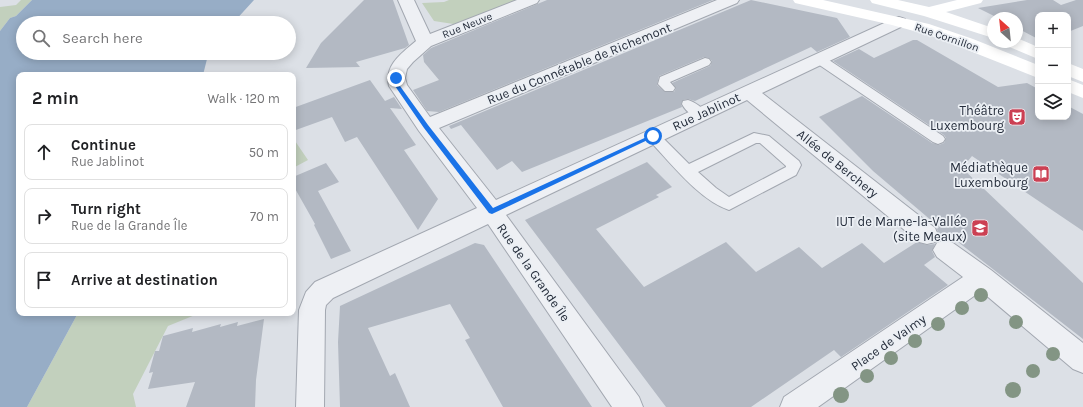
<!DOCTYPE html>
<html lang="en">
<head>
<meta charset="utf-8">
<style>
  :root { --surface:#fff; --page:#f6f6f6; --text:#202124; --muted:#757577; --line:#e0e0e0 }
  body { margin:0; font-family:Karla,sans-serif; background:var(--page); color:var(--text) }
  .controls { position:absolute; right:12px; top:12px; display:grid; overflow:hidden; border-radius:8px; box-shadow:0 2px 10px #0003 }
  .controls button { width:36px; height:36px; display:grid; place-items:center; padding:0; border:0; border-bottom:1px solid var(--line); background:var(--surface); color:var(--text); font:20px sans-serif }
  .compass { position:absolute; left:987px; top:12px; width:36px; height:36px; border-radius:50%; background:var(--surface); box-shadow:0 2px 10px #0003; rotate:333deg }
  .stop { position:absolute; width:12px; height:12px; margin:-9px; border:3px solid #1a73e8; border-radius:50%; background:#fff }
  .stop.end { background:#1a73e8; border-color:#fff; box-shadow:0 1px 4px #0008 }
  .list { margin:0; padding:0; list-style:none }
  h2 { display:flex; justify-content:space-between; align-items:center; height:52px; margin:0; padding:0 16px; font-size:17px }
  h2 small { font-size:13px; font-weight:400; color:var(--muted) }
  .list li { display:grid; grid-template-columns:26px 1fr auto; gap:12px; align-items:center; box-sizing:border-box; height:56px; margin:0 8px 8px; padding:0 8px; border:1px solid var(--line); border-radius:8px }
  .list b { display:block; font-size:15px; white-space:nowrap }
  .list p { margin:0; font-size:13px; white-space:nowrap; color:var(--muted) }
  .list em { font-size:13px; font-style:normal; color:var(--muted) }
  .icon { flex:none; width:22px; height:22px; fill:none; stroke:currentColor; stroke-width:2; stroke-linecap:round; stroke-linejoin:round }
  .map { position:relative; flex:none; width:1083px; height:407px; overflow:hidden }
  .search { position:absolute; background:var(--surface); box-shadow:0 2px 10px #0003; left:16px; top:16px; width:280px; height:44px; display:flex; align-items:center; gap:10px; box-sizing:border-box; padding:0 14px; border-radius:22px; color:var(--muted); font-size:15px }
  .panel { position:absolute; background:var(--surface); box-shadow:0 2px 10px #0003; left:16px; top:72px; width:280px; height:244px; border-radius:8px }
  .map>svg:first-child { display:block }
  .green { fill:#c2d0bd }
  .water { fill:#97adc6 }
  .building { fill:#b3b9c3; fill-rule:evenodd }
  .lines { fill:none; stroke-linecap:round; stroke-linejoin:round }
  .lane-casing { stroke:#a2a7b0; stroke-width:2 }
  .street-casing { stroke:#a2a7b0; stroke-width:2 }
  .lane { fill:#eef0f4; fill-rule:evenodd }
  .street { fill:#eef0f4; fill-rule:evenodd }
  .secondary { fill:#fff; fill-rule:evenodd }
  .tree { fill:#839584 }
  .route { fill:#1a73e8 }
  .labels { text-anchor:middle; stroke-width:3.5; stroke-linejoin:round; paint-order:stroke }
  .far-street-label { font-size:11px; fill:#262e3c; stroke:#ebeff4 }
  .street-label { font-size:13px; fill:#262e3c; stroke:#ebeff4 }
  .poi-label { font-size:13px; fill:#262e3c; stroke:#ebeff4; text-anchor:end }
</style>
</head>
<body>
<div class="map">
<svg width="1083" height="407" viewBox="0 0 1083 407">
  <rect width="100%" height="100%" fill="#dce0e6"/>
  <!-- green -->
  <path class="green" d="M21 0H32L16 16 10 18 0 31V7L16 5Z
    M449 0H521L460 25 434 21 422 3 444 2Z
    M293 138 308 160 293 168Z
    M78 313H200L168 326 133 394 136 407H27Z"/>
  <!-- water -->
  <path class="water" d="M32 0H254L233 23H23V53H211L207 59 203 75H19V313H78L27 407H0V31L10 18 16 16Z"/>
  <!-- building -->
  <path class="building" d="M364 0H393L409 45 405 48 356 62 360 67 306 68 321 43Z
    M547 0H713L439 112 427 111 413 90 439 80 424 62 423 55 431 48Z
    M751 0 837 18 850 37 817 52 811 47 695 101 688 99 683 100 681 104 682 107 522 172 512 161 497 170 461 125 451 129 449 126ZM704 57 709 58 712 61 710 66 672 83 676 88 674 92H665L657 85 659 76Z
    M1027 0H1053L1061 5 1076 0H1083V26L1068 32V15H1038V39L1017 28V18H998L978 8Z
    M913 40H917L998 87 1027 83 1038 89V117H1068V106L1083 114V231L972 156 962 168 1083 283V339L958 242 956 243 946 239 937 241 939 236 937 229 939 227 873 171 819 117 862 96 932 143 939 145 944 143 946 138 944 135 833 61 859 49 874 58Z
    M370 80 385 101 394 97 402 109 390 108 416 145 404 150 438 199 418 230 357 137 345 142 332 117 293 131V108Z
    M647 162 672 187 656 195 659 197 596 229 644 287 726 242 756 272 799 247 822 268 862 243 884 263 917 242 927 245 935 244 932 251 935 257 924 265 948 285 841 357 834 350 751 407H666L525 220Z
    M326 163 339 182 318 191 351 251 331 259 314 225 315 224 293 185V177Z
    M475 243 484 245 592 407H503L465 340 470 338 450 304 368 328 390 376 395 373 410 407H340L338 342 340 306Z
    M264 319 256 380 255 407H186L195 382 148 389 153 372 149 373 155 351H159L163 336 193 328 192 332 221 324 220 327 238 322 237 326Z"/>
  <g class="lines">
    <defs>
      <path id="lane" d="M819 55 823 56 943 136 945 139 943 142 938 144 933 142 815 62 813 59 815 56Z
        M705 58 709 59 711 62 709 65 670 82 675 88 673 91H665L658 84 660 77Z
        M688 100C695 102 703 108 707 114L705 117C696 120 686 112 682 104L683 101Z
        M653 131 658 133 689 164 754 133 769 136 799 161 801 165 796 175 729 210C699 200 670 162 648 139L646 136 648 133ZM756 143H760L786 166V167L729 197 716 188 698 172Z"/>
      <path id="street" d="M398 0H414L430 34 517 0H539L537 3 431 46 413 62 407 69 405 78 407 85 430 117 717 0H739L737 3 439 128 496 200 893 19 899 17 905 19 907 22 905 25 762 93 935 228 938 235 935 242 927 244 919 242 747 100 506 215 639 397 643 407H612L488 224 333 298 326 305 325 310 324 407H296L299 310 306 292 315 282 477 208 419 131 389 86C384 65 402 53 416 41Z
        M945 240 953 243 991 270 1083 343V373L1073 369 981 291 818 407H780L784 397 963 277 937 257 933 250 937 243Z"/>
    </defs>
    <!-- lane casing -->
    <use href="#lane" class="lane-casing"/>
    <!-- street casing -->
    <use href="#street" class="street-casing"/>
    <!-- lane -->
    <use href="#lane" class="lane"/>
    <!-- street -->
    <use href="#street" class="street"/>
    <!-- secondary -->
    <path class="secondary" d="M793 0H823L929 24 973 39 1038 65V78L932 36 892 25 795 3Z
      M870 0H898L929 7 957 0H983L981 3 946 12 993 28V38L924 16 872 3Z
      M1017 38 1038 47V59L1007 46 1005 42H1017Z
      M1068 63 1083 69V82L1068 76Z
      M1068 79 1083 85V98L1068 92Z"/>
  </g>
  <!-- trees -->
  <g class="tree">
    <circle cx="981" cy="295" r="7"/>
    <circle cx="962" cy="308" r="7"/>
    <circle cx="1016" cy="322" r="7"/>
    <circle cx="938" cy="324" r="7"/>
    <circle cx="915" cy="341" r="7"/>
    <circle cx="1053" cy="354" r="7"/>
    <circle cx="891" cy="358" r="7"/>
    <circle cx="1033" cy="371" r="7"/>
    <circle cx="867" cy="376" r="7"/>
    <circle cx="1013" cy="390" r="8"/>
    <circle cx="841" cy="395" r="8"/>
  </g>
  <!-- route -->
  <path class="route" d="M396 76 399 78 400 86 428 125 493 208 651 135 656 136 492 214 489 213 424 128 395 86 394 78Z"/>
  <!-- icons -->
  <defs>
    <symbol id="theatre-square" viewBox="-11 -11 22 22"><rect x="-9" y="-9" width="18" height="18" rx="4" fill="#cc4053" stroke="#ebeff4"/><path d="M-5-5.5Q0-4 5-5.5V0Q5 5 0 6Q-5 5-5 0ZM-3.3-2.5H-1v1.5H-3.3ZM1-2.5H3.3v1.5H1ZM-2.8 1Q0 5.5 2.8 1Z" fill="#fff"/></symbol>
    <symbol id="library-square" viewBox="-11 -11 22 22"><rect x="-9" y="-9" width="18" height="18" rx="4" fill="#cc4053" stroke="#ebeff4"/><path d="M-6-4Q-3-5.5-.7-3.5V5Q-3 3-6 4ZM6-4Q3-5.5 .7-3.5V5Q3 3 6 4Z" fill="#fff"/></symbol>
    <symbol id="university-square" viewBox="-11 -11 22 22"><rect x="-9" y="-9" width="18" height="18" rx="4" fill="#cc4053" stroke="#ebeff4"/><path d="M0-5L7-2L0 1L-7-2ZM-4 1L0 2.5L4 1V4Q0 6-4 4Z" fill="#fff"/></symbol>
  </defs>
  <g fill-rule="evenodd">
    <use href="#theatre-square" x="1007" y="107" width="20" height="20"/>
    <use href="#library-square" x="1031" y="164" width="20" height="20"/>
    <use href="#university-square" x="970" y="218" width="20" height="20"/>
  </g>
  <g class="labels">
    <!-- far-street labels -->
    <g class="far-street-label">
      <text transform="translate(467 25) rotate(-22)" y="4">Rue Neuve</text>
      <text transform="translate(947 37) rotate(19)" y="4">Rue Cornillon</text>
    </g>
    <!-- street labels -->
    <g class="street-label">
      <text transform="translate(579 63) rotate(-22)" y="5">Rue du Connétable de Richemont</text>
      <text transform="translate(706 111) rotate(-25)" y="5">Rue Jablinot</text>
      <text transform="translate(838 163) rotate(39)" y="5">Allée de Berchery</text>
      <text transform="translate(534 272) rotate(55)" y="5">Rue de la Grande Île</text>
      <text transform="translate(888 342) rotate(-35)" y="5">Place de Valmy</text>
    </g>
    <!-- poi labels -->
    <g class="poi-label">
      <text x="1004" y="115">Théâtre<tspan x="1004" dy="15">Luxembourg</tspan></text>
      <text x="1028" y="172">Médiathèque<tspan x="1028" dy="15">Luxembourg</tspan></text>
      <text x="967" y="226">IUT de Marne-la-Vallée<tspan x="967" dy="15">(site Meaux)</tspan></text>
    </g>
  </g>
</svg>
<div class="controls">
<button>+</button>
<button>−</button>
<button><svg class="icon" aria-label="layers" viewBox="0 0 24 24"><path d="M12 4l9 5-9 5-9-5zM3 14l9 5 9-5"/></svg></button>
</div>
<svg class="compass" viewBox="-18 -18 36 36"><path d="M0-13l5 13h-10z" fill="#e53935"/><path d="M0 13l5-13h-10z" fill="#757577"/></svg>
<div class="stop" style="left:653px;top:136px"></div>
<div class="stop end" style="left:396px;top:78px"></div>
<div class="search"><svg class="icon" aria-label="search" viewBox="0 0 24 24"><circle cx="10" cy="10" r="6"/><path d="M15 15l6 6"/></svg>Search here</div>
<section class="panel">
<h2>2 min<small>Walk · 120 m</small></h2>
<ul class="list">
<li><svg class="icon" aria-label="ahead" viewBox="0 0 24 24"><path d="M12 20V5M6 11l6-6 6 6"/></svg><div><b>Continue</b><p>Rue Jablinot</p></div><em>50 m</em></li>
<li><svg class="icon" aria-label="right" viewBox="0 0 24 24"><path d="M7 20v-9h11M14 6l5 5-5 5"/></svg><div><b>Turn right</b><p>Rue de la Grande Île</p></div><em>70 m</em></li>
<li><svg class="icon" aria-label="arrive" viewBox="0 0 24 24"><path d="M6 21V4h12l-3 4 3 4H6"/></svg><div><b>Arrive at destination</b></div></li>
</ul>
</section>
</div>
</body>
</html>
